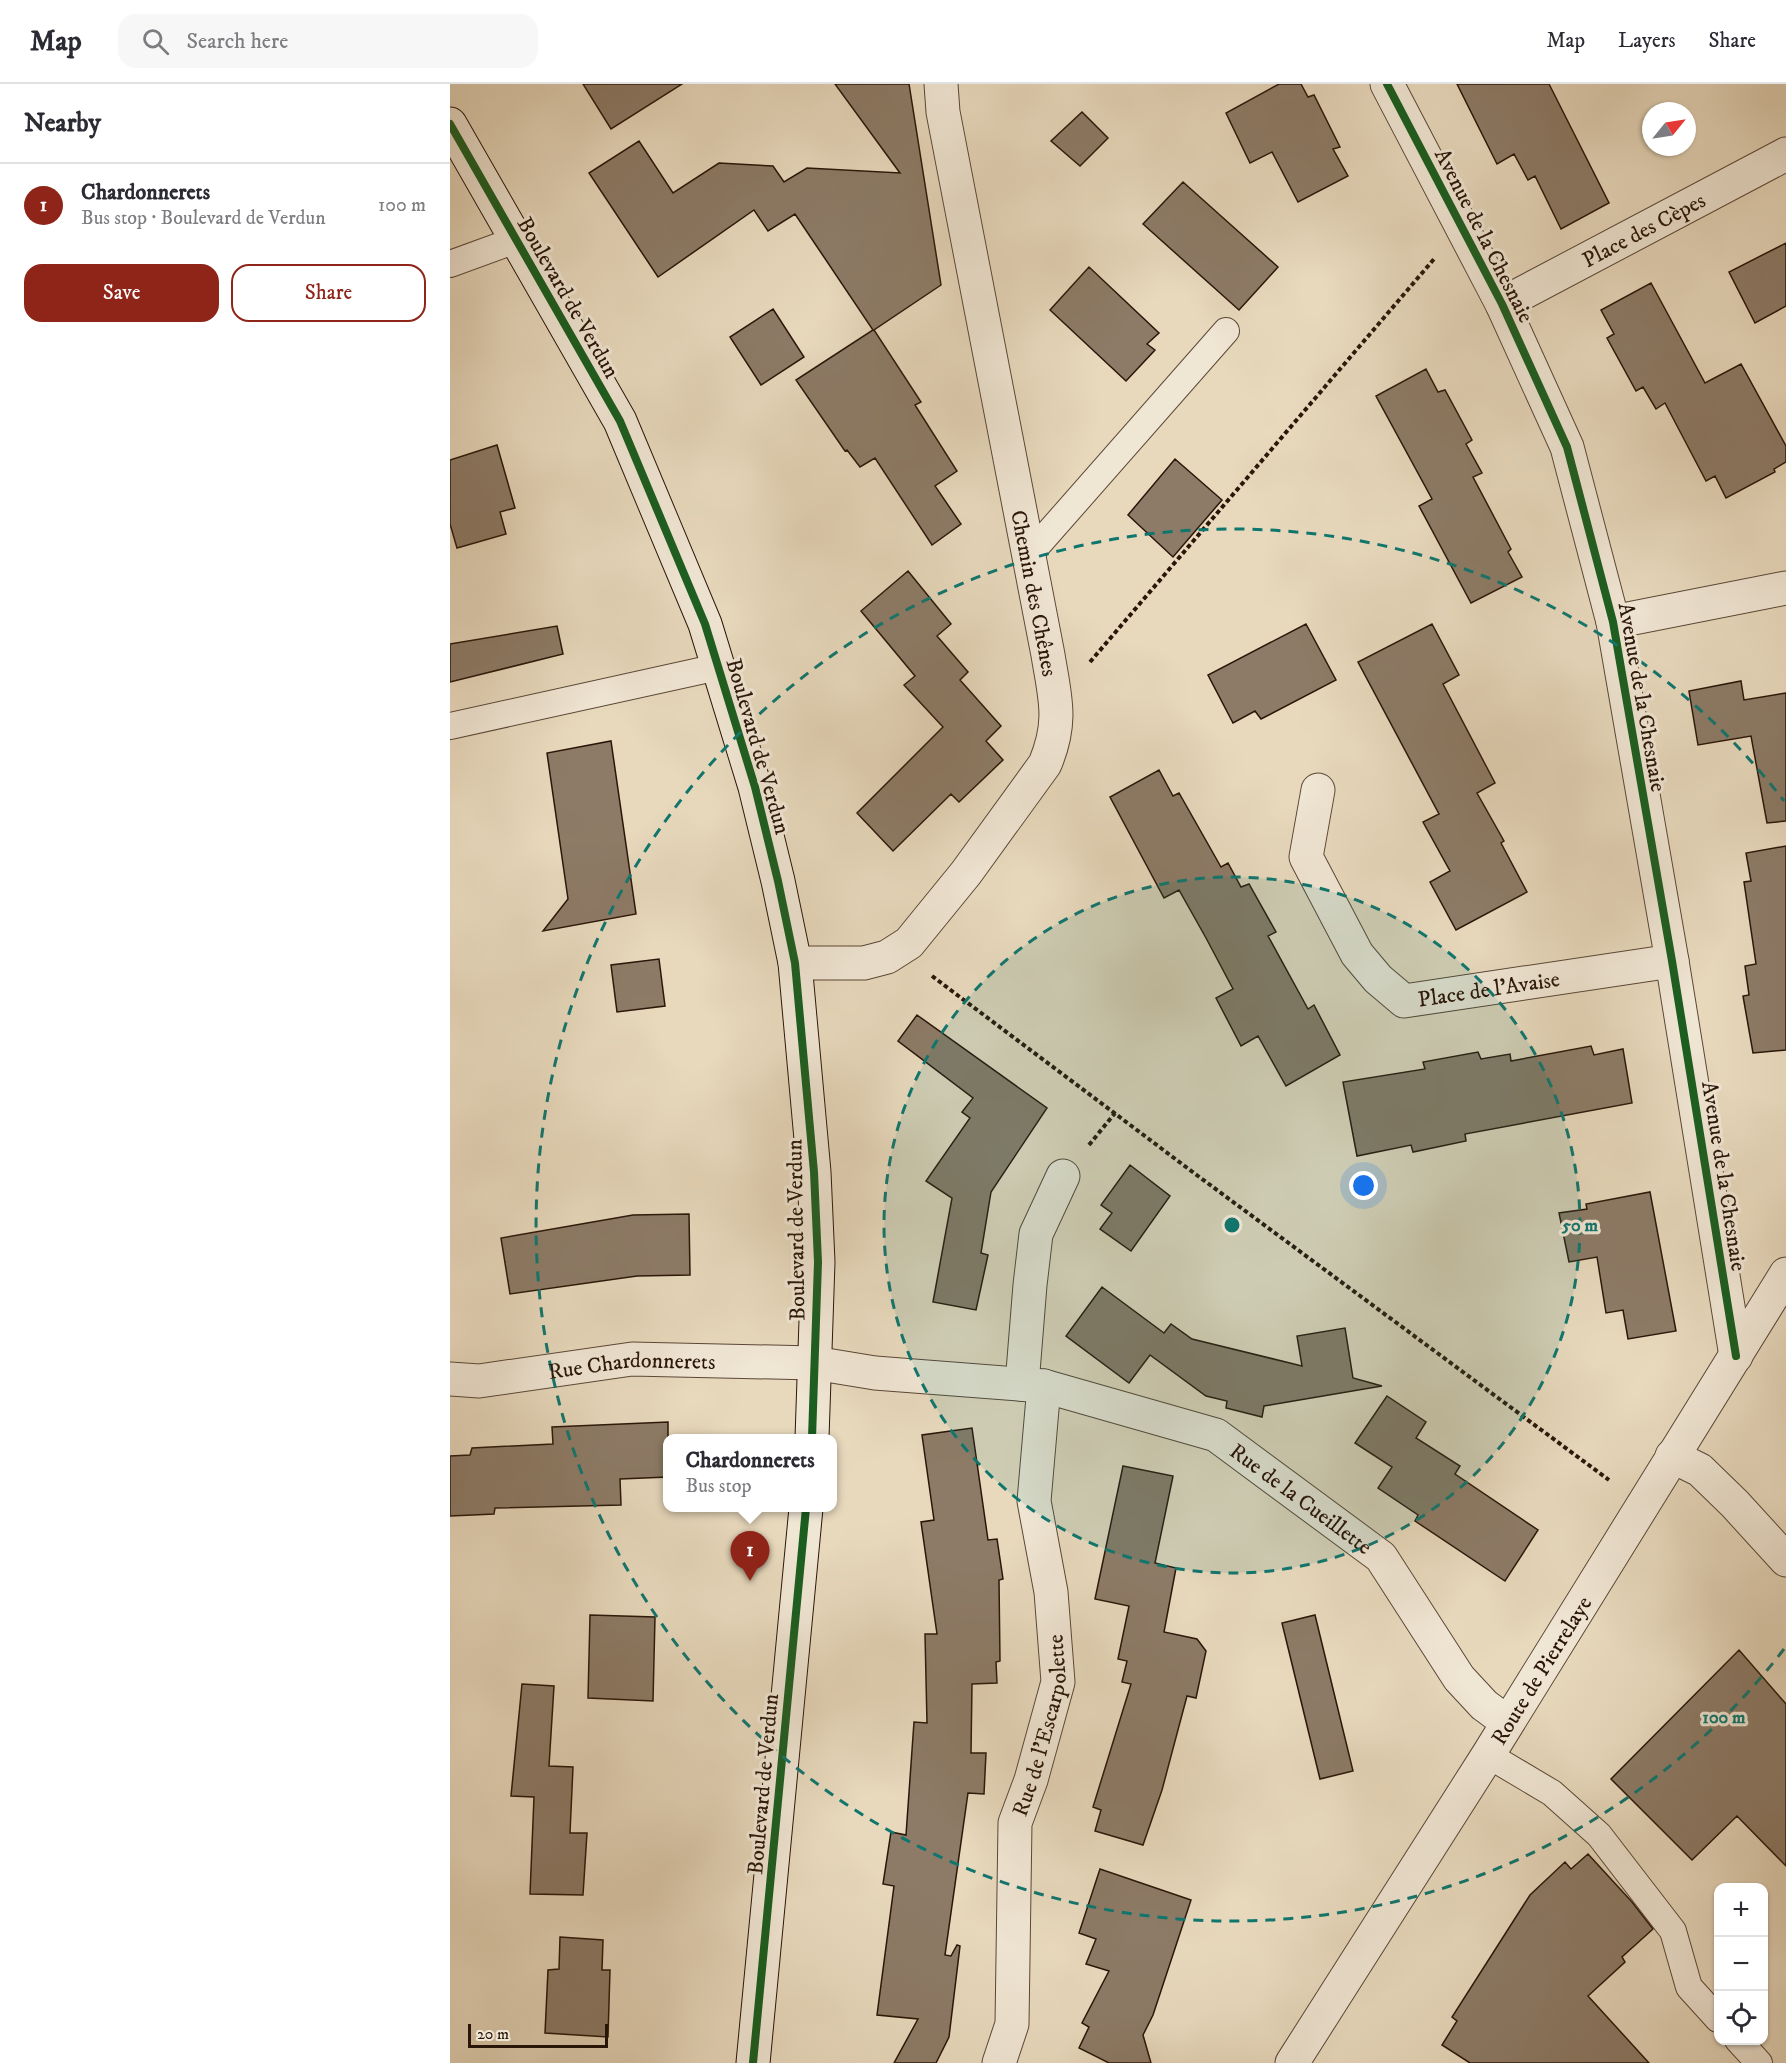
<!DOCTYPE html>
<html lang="en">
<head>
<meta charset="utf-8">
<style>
  :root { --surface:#fff; --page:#f7f7f7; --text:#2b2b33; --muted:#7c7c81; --line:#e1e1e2; --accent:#8f2418 }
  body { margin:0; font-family:"IM FELL DW Pica",serif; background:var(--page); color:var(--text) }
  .controls { position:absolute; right:18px; bottom:18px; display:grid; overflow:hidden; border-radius:12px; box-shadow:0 2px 4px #0004 }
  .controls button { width:54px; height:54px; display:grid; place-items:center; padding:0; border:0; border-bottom:2px solid var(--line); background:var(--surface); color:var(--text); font:30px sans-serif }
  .compass { position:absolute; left:1192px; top:18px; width:54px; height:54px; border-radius:50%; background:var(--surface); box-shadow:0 2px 4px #0004; rotate:60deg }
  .scale { position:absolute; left:18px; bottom:15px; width:140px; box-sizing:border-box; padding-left:6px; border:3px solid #2a1609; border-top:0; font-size:16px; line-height:21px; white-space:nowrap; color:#2a1609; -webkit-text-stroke:4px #f0e6d4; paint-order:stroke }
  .you { position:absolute; left:914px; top:1102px; width:21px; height:21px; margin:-15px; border:4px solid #fff; border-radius:50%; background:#1a73e8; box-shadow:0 0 0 9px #1a73e833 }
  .badge { display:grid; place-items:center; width:39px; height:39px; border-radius:50%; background:var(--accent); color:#fff; font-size:20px; font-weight:700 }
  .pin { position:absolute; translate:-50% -50px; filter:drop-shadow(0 2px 3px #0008) }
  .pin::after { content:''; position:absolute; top:32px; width:21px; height:18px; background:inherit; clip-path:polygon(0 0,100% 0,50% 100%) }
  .popup { position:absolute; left:213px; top:1350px; width:174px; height:78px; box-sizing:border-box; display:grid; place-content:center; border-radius:12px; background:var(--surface); filter:drop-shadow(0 2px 4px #0005); font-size:20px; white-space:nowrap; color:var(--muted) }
  .popup b { font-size:22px; color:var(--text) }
  .popup::after { content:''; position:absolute; left:50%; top:100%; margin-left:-12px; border:12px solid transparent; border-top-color:var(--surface) }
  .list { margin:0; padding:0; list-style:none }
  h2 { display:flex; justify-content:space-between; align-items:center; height:78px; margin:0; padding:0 24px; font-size:26px }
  h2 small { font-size:20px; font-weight:400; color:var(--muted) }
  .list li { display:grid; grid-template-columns:39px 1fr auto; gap:18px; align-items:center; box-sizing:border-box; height:84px; padding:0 24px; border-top:2px solid var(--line) }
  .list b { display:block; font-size:22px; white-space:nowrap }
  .list p { margin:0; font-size:20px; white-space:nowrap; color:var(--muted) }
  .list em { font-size:20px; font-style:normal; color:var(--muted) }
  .actions { display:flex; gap:12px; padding:18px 24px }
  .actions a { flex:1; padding:14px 0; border:2px solid var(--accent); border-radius:18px; text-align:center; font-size:21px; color:var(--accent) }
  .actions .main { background:var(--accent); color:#fff }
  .icon { flex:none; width:33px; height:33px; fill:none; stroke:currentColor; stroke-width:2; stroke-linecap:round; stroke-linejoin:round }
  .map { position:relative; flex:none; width:1336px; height:1979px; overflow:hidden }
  header { display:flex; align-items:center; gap:36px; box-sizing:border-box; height:84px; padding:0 30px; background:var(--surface); border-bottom:2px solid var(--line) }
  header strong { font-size:28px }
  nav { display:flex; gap:33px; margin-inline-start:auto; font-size:21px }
  .search { width:420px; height:54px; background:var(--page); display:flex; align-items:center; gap:15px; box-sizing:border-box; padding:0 21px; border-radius:18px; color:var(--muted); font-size:22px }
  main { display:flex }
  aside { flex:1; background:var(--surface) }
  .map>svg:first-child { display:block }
  .building { fill:#8d7b67; stroke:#2a1609; stroke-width:1.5 }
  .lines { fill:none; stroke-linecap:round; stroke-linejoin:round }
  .service-casing { stroke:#5a4736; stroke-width:28 }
  .minor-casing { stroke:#5a4736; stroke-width:35 }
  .tertiary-casing { stroke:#5a4736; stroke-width:35 }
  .secondary-casing { stroke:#2a1609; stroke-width:35 }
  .path { stroke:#2a1609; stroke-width:4; stroke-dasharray:4.5 3; stroke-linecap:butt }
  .service { stroke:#f0e6d4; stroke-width:26 }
  .minor { stroke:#f0e6d4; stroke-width:33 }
  .tertiary { stroke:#f0e6d4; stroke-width:33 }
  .secondary { stroke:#f0e6d4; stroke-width:33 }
  .cycleway-casing { stroke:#f0e6d4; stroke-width:11 }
  .cycleway { stroke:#1b5e20; stroke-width:8 }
  .ring { fill:none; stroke:#0f766e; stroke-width:3; stroke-dasharray:10 8 }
  .labels { text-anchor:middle; stroke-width:6; stroke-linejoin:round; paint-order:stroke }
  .street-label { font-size:22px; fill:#2a1609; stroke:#f0e6d4 }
  .centre { fill:#0f766e; stroke:#f0e6d4; stroke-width:3 }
  .ring-label { font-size:18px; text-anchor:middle; font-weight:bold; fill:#0f766e; stroke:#f0e6d4; stroke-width:6; stroke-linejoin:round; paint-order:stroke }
</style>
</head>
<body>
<header>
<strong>Map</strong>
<div class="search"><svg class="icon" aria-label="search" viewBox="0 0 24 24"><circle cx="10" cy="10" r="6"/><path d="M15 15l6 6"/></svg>Search here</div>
<nav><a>Map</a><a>Layers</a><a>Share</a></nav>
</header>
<main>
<aside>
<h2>Nearby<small></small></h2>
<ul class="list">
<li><span class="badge">1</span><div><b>Chardonnerets</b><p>Bus stop · Boulevard de Verdun</p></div><em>100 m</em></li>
</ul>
<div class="actions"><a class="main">Save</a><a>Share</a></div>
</aside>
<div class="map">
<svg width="1336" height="1979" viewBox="0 0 1336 1979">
  <rect width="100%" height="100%" fill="#e8d9bd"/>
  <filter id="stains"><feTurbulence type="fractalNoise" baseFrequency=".00333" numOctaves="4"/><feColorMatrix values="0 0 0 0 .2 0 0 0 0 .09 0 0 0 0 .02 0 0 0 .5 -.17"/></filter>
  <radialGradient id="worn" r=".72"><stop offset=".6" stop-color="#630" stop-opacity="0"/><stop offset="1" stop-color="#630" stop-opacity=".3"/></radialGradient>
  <!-- building -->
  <path class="building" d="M133 0H232L161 45Z
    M385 0H459L491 201 424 246 471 318 465 321 507 387 485 402 511 440 482 461 425 374 410 383 397 366 395 367 346 296 423 246 345 130 318 147 304 126 208 193 139 89 189 57 223 109 269 79 323 82 334 98 357 84 450 89Z
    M829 0H851L858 13 864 11 890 63 883 65 898 92 848 118 822 68 800 79 776 29Z
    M1007 0H1099L1159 119 1111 145 1085 92 1078 96 1064 70 1047 80Z
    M632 28 658 54 630 82 601 57Z
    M733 98 828 183 789 226 693 140Z
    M1336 159V222L1305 239 1279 188Z
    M639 183 709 249 697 260 705 266 676 297 600 226Z
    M1201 199 1255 299 1291 280 1336 362V378L1324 385 1325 388 1276 414 1265 392 1256 397 1215 319 1206 325 1193 303 1186 307 1157 254 1164 250 1151 226Z
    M323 225 354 273 311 301 280 253Z
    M976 285 988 308 995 306 1022 356 1016 360 1032 389 1023 393 1061 465 1058 468 1072 493 1021 519 969 422 982 415 926 312Z
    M47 361 65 424 50 428 56 450 7 464 0 440V376Z
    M725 375 772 416 723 473 678 431Z
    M458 487 501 540 487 552 518 588 510 596 551 642 536 657 553 676 509 718 501 710 443 767 407 729 493 643 454 601 465 592 411 527Z
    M856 540 886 596 811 635 805 627 783 639 758 591Z
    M982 540 1009 591 993 600 1045 699 1027 709 1054 757 1051 759 1077 808 1006 846 980 798 1000 787 973 738 989 730 908 578Z
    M107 542 113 570 0 598V560Z
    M1291 597 1294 616 1336 609V737L1317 739 1301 652 1248 661 1239 607Z
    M161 657 186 830 93 847 118 815 97 669Z
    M709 686 723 712 729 709 771 783 778 779 791 803 799 800 826 848 818 852 858 925 864 921 890 971 836 1002 808 952 791 962 766 914 783 905 756 854 729 806 714 814 660 713Z
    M1336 762V966L1303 969 1293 912 1299 911 1295 882 1306 880 1294 798 1301 797 1296 769Z
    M209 875 215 922 167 928 161 881Z
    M467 931 597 1024 541 1108 531 1169 538 1171 526 1226 483 1218 502 1114 476 1097 520 1034 512 1028 523 1014 448 957Z
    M1141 962 1144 971 1173 965 1182 1019 1015 1050 1016 1057 963 1068 961 1061 907 1072 893 998 975 985 973 978 1028 968 1031 975 1060 970 1061 977Z
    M680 1081 720 1112 681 1167 650 1145 662 1129 651 1121Z
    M1200 1108 1226 1247 1178 1255 1173 1226 1156 1229 1147 1173 1119 1178 1109 1129 1137 1125 1136 1120Z
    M239 1130 240 1191 187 1192 60 1210 51 1154 183 1131Z
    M652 1203 714 1249 721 1240 742 1255 852 1282 847 1252 895 1244 903 1294 932 1302 814 1322 812 1333 776 1324 777 1317 756 1312 700 1271 679 1299 616 1252Z
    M937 1312 976 1338 966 1354 1010 1382 1005 1390 1088 1446 1055 1497 965 1437 968 1431 928 1404 942 1383 905 1359Z
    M218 1338V1393L170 1395 171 1421 45 1424 44 1430 0 1432V1372L20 1371 22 1364 103 1360 102 1343Z
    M522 1344 538 1456 547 1455 553 1495 549 1496 550 1577 546 1578 547 1599 522 1600 521 1669H536L534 1710 518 1709 495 1871 501 1872 507 1861 510 1862 499 1953 486 1979H444L468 1935 427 1931 444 1802 433 1800 441 1748 456 1751 464 1638 477 1639 475 1550H487L471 1438 484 1436 472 1351Z
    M673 1382 723 1392 705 1479 726 1484 714 1548 747 1555 756 1567 746 1614 737 1612 712 1706 693 1761 645 1747 651 1726 643 1723 681 1600 672 1598 677 1577 668 1575 679 1522 645 1515Z
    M140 1531 205 1533 203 1617 138 1614Z
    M865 1531 903 1687 870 1695 832 1539Z
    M1289 1566 1336 1620V1782L1287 1732 1242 1776 1161 1695Z
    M72 1600 104 1602 99 1682 123 1683 120 1749H137L133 1811 80 1810 84 1713 61 1712Z
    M1138 1770 1182 1818 1203 1845 1172 1873 1175 1878 1138 1912 1199 1979H1020L992 1961 1007 1937 1002 1933 1080 1811 1115 1778 1121 1785Z
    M650 1785 741 1816 703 1931 693 1951 701 1979H659L629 1964 639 1943 632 1939 659 1887 636 1880 646 1855 629 1849Z
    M110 1853 153 1856 152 1886H160L158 1953 95 1949 98 1886 109 1885Z"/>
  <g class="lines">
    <defs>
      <path id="service" d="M0 180 66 156
        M579 471 776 247
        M0 642 268 583
        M1038 1671 1102 1709 1149 1751 1223 1847 1239 1903 1268 1935
        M1288 1956 1309 1979"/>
      <g id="minor">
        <path d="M937 0 1052 220 1117 363 1163 538 1222 877 1286 1272"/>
        <path id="s1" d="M1052 220 1336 70"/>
        <path d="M1163 538 1336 504"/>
        <path id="s2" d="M868 706 856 773 907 870 928 895 954 917 1222 877"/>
        <path d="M345 879H414L437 873 459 859 516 789 595 680C613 637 605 614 598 571L493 28 491 0"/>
        <path id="s3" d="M0 1295 29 1297 182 1275 364 1279 425 1289 594 1302 766 1351 931 1473 1009 1594 1034 1621 1057 1638"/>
        <path d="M572 1300 580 1201 586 1150 613 1092"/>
        <path d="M1222 1372 1250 1386 1285 1420 1336 1476"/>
        <path id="s4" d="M549 1979 562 1940 565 1739 581 1696 608 1598 601 1508 584 1417 594 1302"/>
      </g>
      <g id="tertiary">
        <path id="s5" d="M842 1979 1038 1671 1336 1190"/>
      </g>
      <path id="secondary" d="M0 40 170 337 255 540 305 703 328 797 345 879 364 1088 368 1178 362 1354
        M303 1979 356 1424"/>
    </defs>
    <!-- service casing -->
    <use href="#service" class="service-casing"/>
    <!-- minor casing -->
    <use href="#minor" class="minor-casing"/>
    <!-- tertiary casing -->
    <use href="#tertiary" class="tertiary-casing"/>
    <!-- secondary casing -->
    <use href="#secondary" class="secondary-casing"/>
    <!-- path -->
    <path class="path" d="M640 578 984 175
      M482 892 748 1092 1159 1396
      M639 1061 665 1029"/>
    <!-- service -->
    <use href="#service" class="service"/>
    <!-- minor -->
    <use href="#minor" class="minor"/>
    <!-- tertiary -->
    <use href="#tertiary" class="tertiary"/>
    <!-- secondary -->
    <use href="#secondary" class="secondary"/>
    <defs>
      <path id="cycleway" d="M937 0 1052 220 1117 363 1163 538 1222 877 1286 1272
        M0 40 170 337 255 540 305 703 328 797 345 879 364 1088 368 1178 362 1354
        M303 1979 356 1424"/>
    </defs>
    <!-- cycleway casing -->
    <use href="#cycleway" class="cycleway-casing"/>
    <!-- cycleway -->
    <use href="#cycleway" class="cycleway"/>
  </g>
  <!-- distance rings -->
  <circle cx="782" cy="1141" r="348" fill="#0f766e" fill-opacity=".12"/>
  <g class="ring">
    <circle cx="782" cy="1141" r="348"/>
    <path d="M1334 1565A696 696 0 1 1 1334 717"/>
  </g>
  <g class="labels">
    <!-- street labels -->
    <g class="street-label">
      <text dy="8" stroke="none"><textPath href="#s1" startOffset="160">Place des Cèpes</textPath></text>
      <text transform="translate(1035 151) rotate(63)" y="8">Avenue de la Chesnaie</text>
      <text transform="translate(119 213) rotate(60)" y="8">Boulevard de Verdun</text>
      <text transform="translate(585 509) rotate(79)" y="8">Chemin des Chênes</text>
      <text transform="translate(1193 613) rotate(80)" y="8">Avenue de la Chesnaie</text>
      <text transform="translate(309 662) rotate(74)" y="8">Boulevard de Verdun</text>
      <text dy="8" stroke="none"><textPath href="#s2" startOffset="330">Place de l'Avaise</textPath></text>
      <text transform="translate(1275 1092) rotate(81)" y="8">Avenue de la Chesnaie</text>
      <text transform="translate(345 1146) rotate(-91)" y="8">Boulevard de Verdun</text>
      <text dy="8" stroke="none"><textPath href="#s3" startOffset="183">Rue Chardonnerets</textPath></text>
      <text dy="8" stroke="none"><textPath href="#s3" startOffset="882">Rue de la Cueillette</textPath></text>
      <text dy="8" stroke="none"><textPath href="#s5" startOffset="465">Route de Pierrelaye</textPath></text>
      <text dy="8" stroke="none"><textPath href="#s4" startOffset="344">Rue de l'Escarpolette</textPath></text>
      <text transform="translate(312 1700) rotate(-85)" y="8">Boulevard de Verdun</text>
    </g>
  </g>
  <circle cx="782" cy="1141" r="9" class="centre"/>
  <g class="ring-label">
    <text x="1130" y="1147">50 m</text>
    <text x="1274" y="1639">100 m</text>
  </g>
  <rect width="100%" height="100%" filter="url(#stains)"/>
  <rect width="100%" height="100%" fill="url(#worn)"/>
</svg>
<div class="controls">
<button>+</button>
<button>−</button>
<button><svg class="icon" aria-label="locate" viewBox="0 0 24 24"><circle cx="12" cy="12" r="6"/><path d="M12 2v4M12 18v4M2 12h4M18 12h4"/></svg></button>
</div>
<svg class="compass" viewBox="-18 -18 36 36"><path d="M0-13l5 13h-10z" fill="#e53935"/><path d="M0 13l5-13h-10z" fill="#7c7c81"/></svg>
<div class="scale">20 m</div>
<div class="you"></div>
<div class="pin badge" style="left:300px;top:1497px">1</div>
<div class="popup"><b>Chardonnerets</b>Bus stop</div>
</div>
</main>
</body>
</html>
